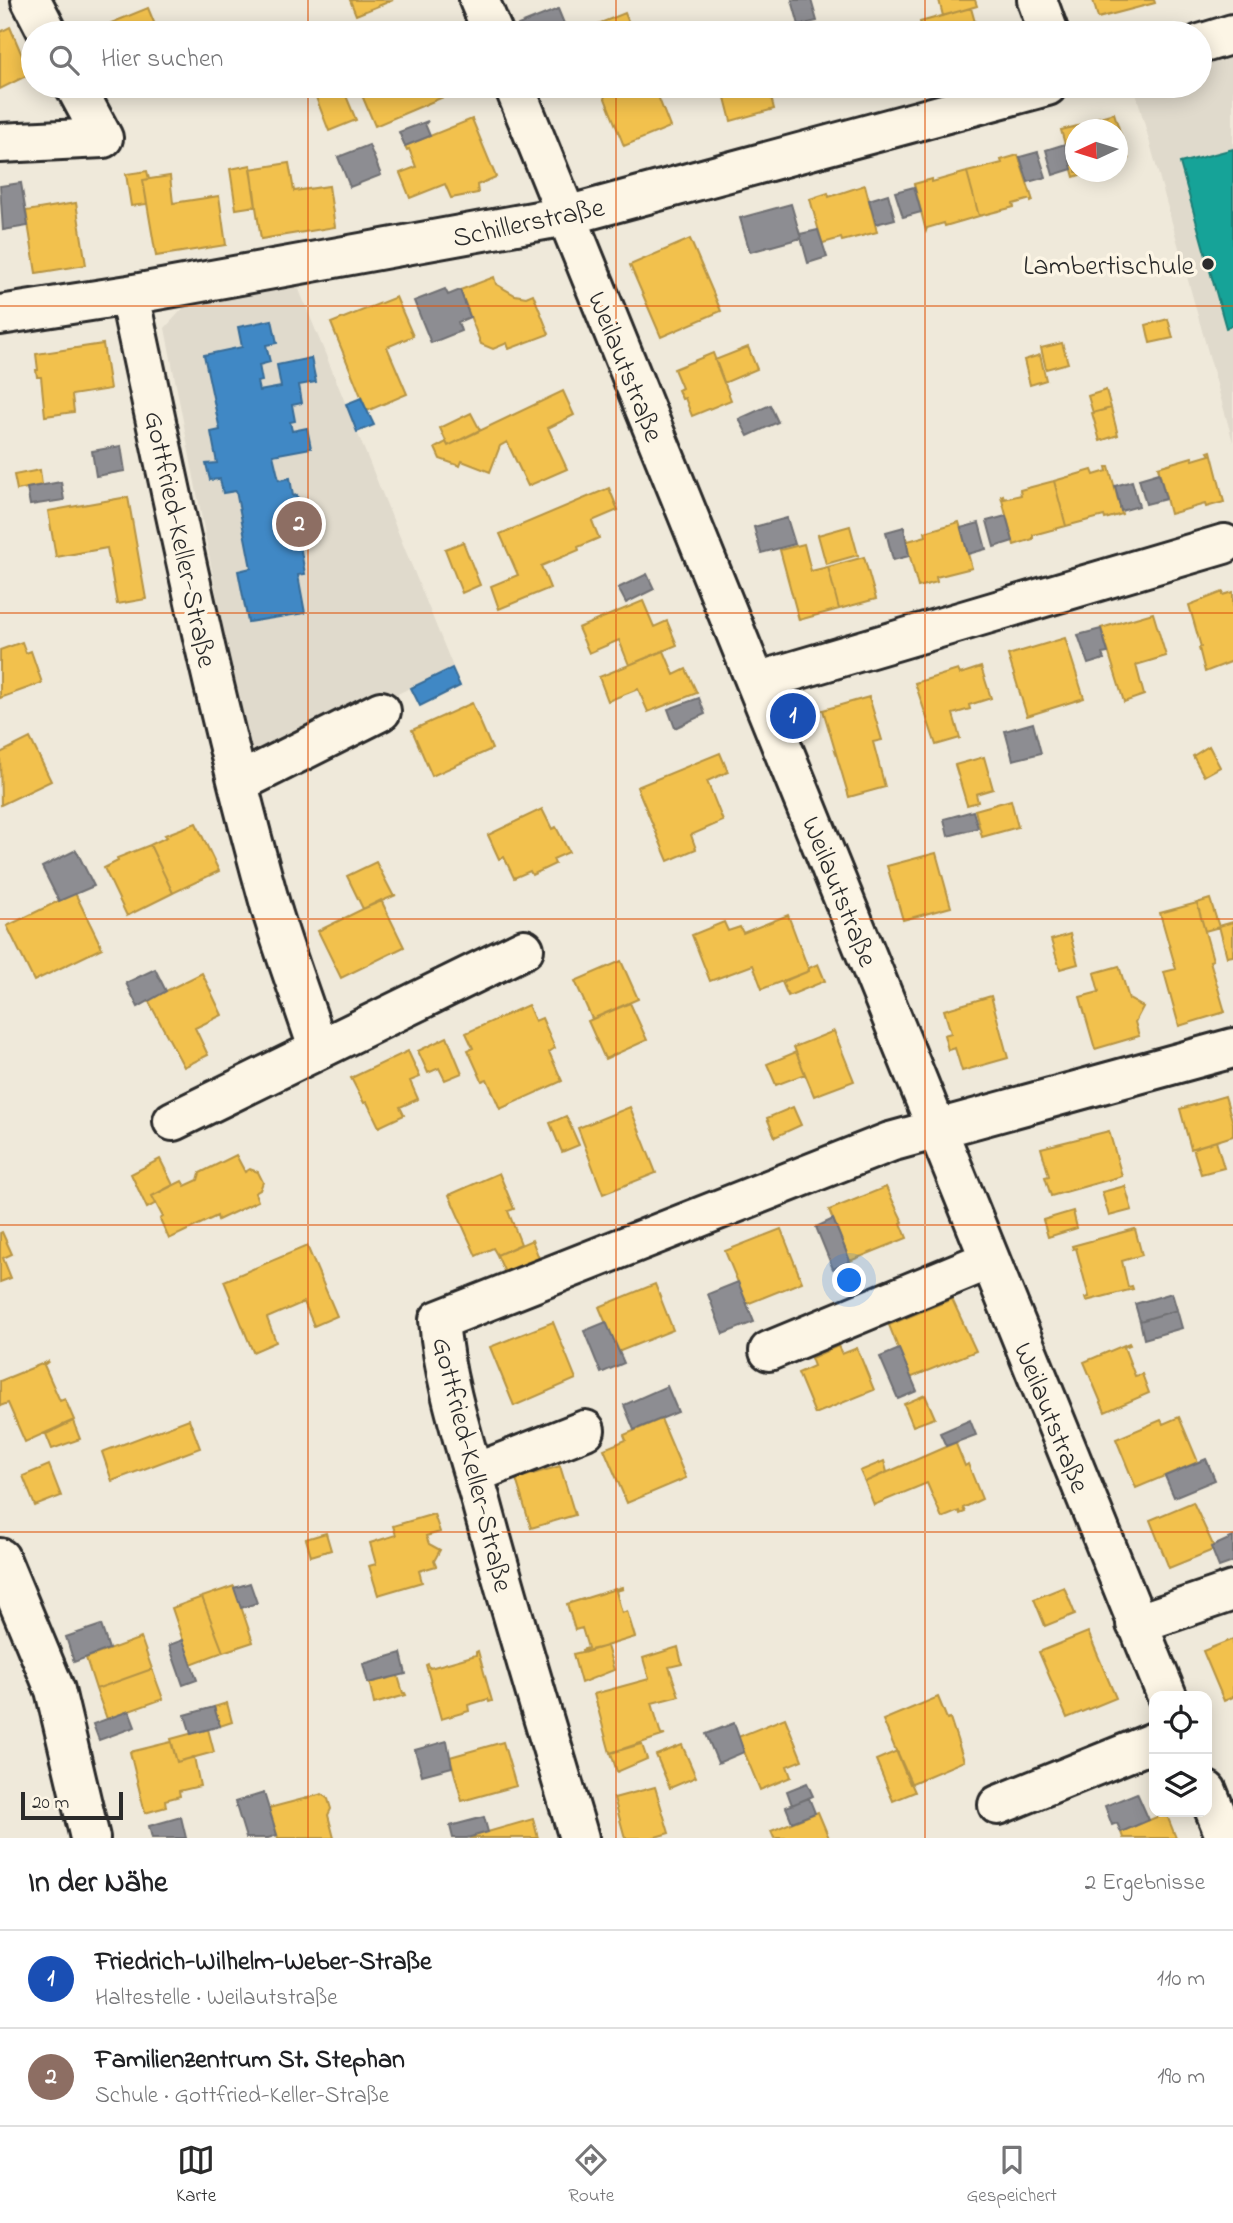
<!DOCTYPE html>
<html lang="de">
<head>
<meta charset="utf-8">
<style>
  :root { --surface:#fff; --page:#f6f6f6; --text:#202124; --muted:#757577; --line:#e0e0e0; --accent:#2b2b2b }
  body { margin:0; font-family:"Indie Flower",sans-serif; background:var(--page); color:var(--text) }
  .controls { position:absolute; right:21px; bottom:21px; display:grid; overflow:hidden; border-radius:14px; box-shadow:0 4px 18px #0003 }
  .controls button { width:63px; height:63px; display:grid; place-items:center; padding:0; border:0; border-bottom:2px solid var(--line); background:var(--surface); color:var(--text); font:35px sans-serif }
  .compass { position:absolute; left:1065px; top:119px; width:63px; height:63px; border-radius:50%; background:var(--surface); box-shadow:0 4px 18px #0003; rotate:266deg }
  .scale { position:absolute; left:21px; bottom:18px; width:102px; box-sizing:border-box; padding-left:7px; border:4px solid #2b2b2b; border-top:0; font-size:19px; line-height:24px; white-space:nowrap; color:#2b2b2b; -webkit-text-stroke:5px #fcf5e5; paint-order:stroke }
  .you { position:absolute; left:850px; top:1281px; width:24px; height:24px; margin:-18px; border:5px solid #fff; border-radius:50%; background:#1a73e8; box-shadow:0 0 0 10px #1a73e833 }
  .badge { display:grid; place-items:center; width:46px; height:46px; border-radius:50%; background:var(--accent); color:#fff; font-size:23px; font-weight:700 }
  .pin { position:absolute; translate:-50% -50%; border:4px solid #fff; box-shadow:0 2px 7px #0006 }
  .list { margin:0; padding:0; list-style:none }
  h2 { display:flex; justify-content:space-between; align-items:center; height:91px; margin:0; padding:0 28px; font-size:30px }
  h2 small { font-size:23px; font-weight:400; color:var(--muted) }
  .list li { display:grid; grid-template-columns:46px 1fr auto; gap:21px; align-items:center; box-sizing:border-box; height:98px; padding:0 28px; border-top:2px solid var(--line) }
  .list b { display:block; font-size:26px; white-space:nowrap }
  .list p { margin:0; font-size:23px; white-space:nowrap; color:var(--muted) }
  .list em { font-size:23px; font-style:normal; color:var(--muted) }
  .icon { flex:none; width:38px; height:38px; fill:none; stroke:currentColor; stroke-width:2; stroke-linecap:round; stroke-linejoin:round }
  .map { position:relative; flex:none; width:1233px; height:1838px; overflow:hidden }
  .search { position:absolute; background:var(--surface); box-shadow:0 4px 18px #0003; left:21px; right:21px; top:21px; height:77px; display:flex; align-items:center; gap:18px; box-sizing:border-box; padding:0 24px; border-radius:38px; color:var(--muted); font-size:26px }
  .sheet { height:287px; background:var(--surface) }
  nav { display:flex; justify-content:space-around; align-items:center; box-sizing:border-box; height:98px; border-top:2px solid var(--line); background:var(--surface); font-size:19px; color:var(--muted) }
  nav a { display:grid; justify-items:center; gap:4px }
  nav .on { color:var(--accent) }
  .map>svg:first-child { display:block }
  .built { fill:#e0dacc }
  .homes { fill:#f2c14e; stroke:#b69444; stroke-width:2 }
  .schools { fill:#3f88c5; stroke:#396c97; stroke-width:2 }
  .public { fill:#17a398; stroke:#1d7f77; stroke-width:2 }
  .industry { fill:#8d8d92; stroke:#707073; stroke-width:2 }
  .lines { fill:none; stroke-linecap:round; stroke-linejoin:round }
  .minor-casing { stroke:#2b2b2b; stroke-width:44 }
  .minor { stroke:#fcf5e5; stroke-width:38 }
  .grid { fill:none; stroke:#df570e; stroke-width:2; stroke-opacity:0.55 }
  .poi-dot { fill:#2b2b2b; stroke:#fcf5e5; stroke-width:2.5 }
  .labels { text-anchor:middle; stroke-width:7; stroke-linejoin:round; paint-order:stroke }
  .street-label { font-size:28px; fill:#2b2b2b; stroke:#fcf5e5 }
  .poi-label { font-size:28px; fill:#2b2b2b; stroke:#fcf5e5; text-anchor:end }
</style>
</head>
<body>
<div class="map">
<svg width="1233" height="1838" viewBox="0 0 1233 1838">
  <rect width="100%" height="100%" fill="#efe9da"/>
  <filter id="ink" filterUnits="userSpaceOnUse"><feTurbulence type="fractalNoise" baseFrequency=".0143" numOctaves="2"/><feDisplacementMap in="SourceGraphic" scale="14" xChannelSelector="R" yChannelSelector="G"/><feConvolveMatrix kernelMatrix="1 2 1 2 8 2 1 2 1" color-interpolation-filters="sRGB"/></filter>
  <g filter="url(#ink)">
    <!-- built -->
    <path class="built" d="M1233 55V442L1134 86H1200V64Z
      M298 287 453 667 268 757 251 749 221 617 165 328 186 305Z"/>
    <!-- homes -->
    <path class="homes" d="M350 0H393L356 15Z
      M939 0H975L977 6 943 16Z
      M1093 0H1154L1155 3 1098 18Z
      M148 8 158 32 115 33 111 23Z
      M971 8 978 33H923L920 22Z
      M625 13 633 33H579L578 32Z
      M10 27 30 74 0 89V32Z
      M102 86H128L106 95Z
      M315 86H342L356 120 329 131 312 87Z
      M358 86H444L448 95 375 126Z
      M600 86H654L670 127 624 146Z
      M722 86H782L769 89 774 109 731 121Z
      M1114 113 1129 160 1127 158 1118 160V130H1076V172H1089L1074 177 1061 130 1098 121 1096 118Z
      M472 119 496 177 477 185 478 193 451 198 445 184 410 198 400 173 416 167 409 149 407 150 405 146Z
      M1018 155 1033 201 1031 202V199L1013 204 1014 207 979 216 967 172 1002 163 1001 160Z
      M289 163 294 191 329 186 335 227 261 239 250 169Z
      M251 165 256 206 236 209 230 169Z
      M147 171 149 179 143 180 147 204 131 206 126 174Z
      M967 172 979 216 945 226 944 223 927 228 926 231 914 184 932 179V182Z
      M170 176 173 203 219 196 226 245 156 256 143 180Z
      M865 185 877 232 842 241 841 238 823 243V246L810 199 828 193 829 197Z
      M76 203 86 265 36 273 26 211Z
      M690 239 721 311 661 337 630 265Z
      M494 277 496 284 515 295 526 297 533 294 549 334 509 349 507 343 493 349 481 344 460 290Z
      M396 297 413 336 387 347 407 394 367 411 331 323Z
      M1168 319 1173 338 1150 343 1146 325Z
      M1062 343 1068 363 1046 369 1041 348Z
      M103 344 110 389 72 395 74 412 45 416 41 377H37L36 370H38L36 354Z
      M748 347 757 369 724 383 715 360Z
      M713 353 731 400 692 416 685 398 682 399 678 390 682 388 674 369Z
      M1040 355 1046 380 1030 385 1024 360Z
      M1106 390 1111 408 1093 413 1088 396Z
      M563 391 574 415 548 428 567 469 528 486 507 442 500 446 490 472 462 461 460 466 440 459 435 448 446 442 448 446Z
      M1111 408 1118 435 1100 441 1092 413Z
      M471 413 480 430 448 446 440 428Z
      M1211 451 1224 502 1206 507 1205 504 1170 514 1158 467 1192 457 1193 460 1210 455 1208 452Z
      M1106 467H1109L1122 514 1105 519 1104 516 1066 526 1054 481 1092 470 1094 475 1107 471Z
      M40 470 42 485 17 490 14 475Z
      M1054 481 1066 526 1033 535V539L1014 545 1001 496 1003 495 1004 499 1021 495 1020 490Z
      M609 488 618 510 592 521 599 538 578 547 579 550 541 566 550 588 499 609 491 586 518 575 500 534Z
      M128 497 146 599 117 604 107 548 56 557 48 511Z
      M959 522 972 568 936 577 937 582 918 587 905 538H907L908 541 926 536 925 532Z
      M850 526 858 555 826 564 818 535Z
      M463 542 480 585 462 593 445 549Z
      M804 544 811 571 828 567 839 609 799 620 780 550Z
      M864 557 876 599 839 609 828 567Z
      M1223 592V595L1233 592V661L1205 672 1199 648 1201 647 1189 605Z
      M643 601 654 627 667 621 677 645 629 665 619 640 589 653 578 628Z
      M1153 613 1166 656 1136 665 1144 695 1124 702 1101 628Z
      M1065 638 1084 698 1027 716 1008 655Z
      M22 642 26 653 31 651 42 683 0 698V650Z
      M664 651 674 675 686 669 697 693 648 712 638 689 608 701 599 677Z
      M981 667 991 698 969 705 970 709 953 714 960 738 936 745 915 683 958 670 960 674Z
      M869 697 882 740 873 742 885 787 849 797 823 710Z
      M472 703 492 749 432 776 412 730Z
      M30 738 51 781 1 805 0 753Z
      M1209 746 1220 767 1204 776 1193 756Z
      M720 753 728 772 707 781 723 821 691 835 696 849 668 861 637 787Z
      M984 757 993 789 976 794 978 802 967 805 955 765Z
      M1011 800 1018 827 982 837 975 810Z
      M542 809 552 829 556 827 569 852 553 859 555 864 532 875 530 871 514 878 504 857 499 859 488 835Z
      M196 823 219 871 173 893 150 845 167 837 165 835Z
      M150 845 173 893 127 916 104 868 118 861 117 858Z
      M936 853 951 907 903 920 887 866Z
      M376 862 393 895H396L363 909 347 876Z
      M75 893 102 948 34 981 7 926Z
      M1210 899 1219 927 1205 931 1197 903Z
      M381 900 404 947 341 978 318 931Z
      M1197 903 1213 960 1210 961 1225 1012 1179 1026 1164 972 1176 969 1160 913Z
      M788 915 809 971 762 989 753 965 710 981 692 935 724 922 728 931 740 927 743 933Z
      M1233 922V956L1227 957 1219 926Z
      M1070 934 1078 964 1060 969 1051 940Z
      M621 961 638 999 592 1019 575 981Z
      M818 964 825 981 788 996 782 982 809 971V968Z
      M1119 966 1129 999 1143 1007 1135 1022 1139 1036 1095 1049 1080 997 1099 992 1094 973Z
      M202 973 222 1015 195 1028 208 1055 184 1067 148 1000Z
      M991 996 1008 1058 962 1071 955 1048 948 1050 944 1035 951 1033 944 1010Z
      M630 1003 647 1040 605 1059 588 1021Z
      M528 1005 535 1021 542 1018 555 1048 549 1052 562 1081 500 1109 487 1079 482 1081 468 1050 473 1048 466 1033Z
      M834 1031 854 1081 814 1096 794 1047Z
      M447 1037 462 1073 445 1080 439 1068 428 1073 418 1051Z
      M408 1051 420 1077 410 1081 418 1099 400 1107 404 1115 379 1127 367 1102 364 1103 351 1078Z
      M796 1052 805 1074 776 1085 767 1064Z
      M1225 1096 1233 1123V1136L1191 1149 1180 1109Z
      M630 1107 656 1173 603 1194 578 1128Z
      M793 1107 801 1125 775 1137 767 1118Z
      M566 1116 579 1145 562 1152 550 1123Z
      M1109 1131 1122 1176 1051 1196 1045 1177 1049 1176 1041 1148Z
      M1216 1141 1224 1168 1201 1174 1193 1148Z
      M236 1155 245 1172 250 1169 258 1172 263 1182 260 1190 255 1193 258 1201 218 1220 217 1216 169 1239 160 1219 163 1217 152 1196 182 1181 185 1186 198 1180 200 1173Z
      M160 1159 173 1185 152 1196 156 1203 147 1208 131 1174Z
      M499 1173 514 1209 508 1211 521 1244 497 1255 493 1248 476 1256 449 1195Z
      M1125 1186 1132 1210 1109 1216 1102 1192Z
      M886 1187 903 1222 901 1223 907 1238 850 1261 829 1210Z
      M1073 1211 1077 1228 1048 1237 1043 1220Z
      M781 1229 802 1282 747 1304 725 1251Z
      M1135 1229 1142 1255 1122 1261 1128 1287 1132 1286 1133 1289 1086 1301 1085 1298 1089 1297 1076 1248 1073 1249 1072 1246Z
      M2 1232 12 1254 3 1258 11 1278 0 1282V1233Z
      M532 1240 540 1261 506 1275 497 1255Z
      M307 1246 337 1316 314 1326 304 1302 267 1318 276 1342 253 1352 224 1281Z
      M655 1284 673 1330 618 1352 599 1307Z
      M952 1299 976 1351 910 1378 889 1325Z
      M553 1322 576 1379 514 1406 490 1347Z
      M1129 1343 1130 1345 1124 1347 1135 1376 1142 1374 1149 1393 1105 1412 1084 1362Z
      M838 1346 842 1354 857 1348 874 1390 815 1414 798 1373 814 1366 811 1358Z
      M49 1361 44 1365 60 1401 65 1399 74 1420 25 1442 8 1403 0 1406V1381Z
      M925 1395 935 1418 913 1426 904 1404Z
      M1179 1417 1198 1462 1136 1488 1116 1439 1161 1420 1163 1424Z
      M189 1419 200 1448 112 1481 102 1452Z
      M661 1419 686 1478 627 1503 604 1449 626 1440 624 1435Z
      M73 1421 80 1439 52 1449 46 1434Z
      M959 1441 956 1444 965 1466 968 1464 982 1499 963 1508 965 1512 960 1514 959 1511 942 1518 927 1483 874 1505 865 1482Z
      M884 1461 887 1472 865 1482 860 1471Z
      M49 1465 61 1496 35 1506 23 1476Z
      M560 1466 575 1515 531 1528 516 1479Z
      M1193 1502 1213 1545V1550L1169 1568 1150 1520Z
      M434 1514 440 1532 426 1536 429 1544 440 1550 434 1561 436 1566 419 1571 422 1582 378 1595 369 1566 376 1564 370 1543 396 1535 393 1526Z
      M326 1533 331 1550 311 1556 306 1539Z
      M234 1586 253 1642 223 1652 202 1597Z
      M622 1587 623 1589 616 1591 622 1613 627 1611 635 1637 583 1653 582 1650 588 1648 582 1628 575 1630 567 1604Z
      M1064 1587 1075 1614 1045 1626 1034 1599Z
      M202 1597 223 1652 191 1664 172 1608Z
      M1088 1632 1116 1698 1067 1718 1039 1652Z
      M141 1638 152 1669 96 1689 86 1658Z
      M1233 1639V1697L1224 1701 1203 1651Z
      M607 1646 614 1670 581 1683 573 1654Z
      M678 1647 682 1664 669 1667 679 1696 652 1703 661 1735H665L610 1753 594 1694 649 1679 643 1658Z
      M478 1651 492 1701 489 1702 488 1699 468 1705 469 1711 441 1719 426 1665 428 1664 430 1668 476 1655V1652Z
      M152 1669 163 1699 107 1719 96 1689Z
      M400 1675 398 1676 403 1693H405L406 1695 374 1704 370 1685 368 1683Z
      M938 1697 947 1719 950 1718 964 1761 910 1784 883 1720Z
      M227 1703 232 1722 220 1726 214 1707Z
      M785 1718 802 1760 787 1766 791 1777 760 1790 738 1737Z
      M208 1729 214 1752 177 1762 171 1739Z
      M171 1742 177 1762 194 1757 200 1786 179 1791 180 1796 165 1800 166 1807 145 1813 130 1752Z
      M503 1742 516 1786 462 1801 450 1757Z
      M641 1742 647 1759 617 1772 611 1753 641 1744Z
      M682 1745 696 1777 670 1788 656 1755Z
      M897 1751 915 1792 893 1801 876 1760Z
      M655 1787 669 1833 652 1838H625L614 1798Z
      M322 1794 328 1799 331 1809 328 1815 334 1838H278L269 1808Z
      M818 1812 829 1838H774L771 1831Z
      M1166 1813 1176 1838H1123L1121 1832Z
      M533 1819 538 1838H470V1837Z"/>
    <!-- schools -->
    <path class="schools" d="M272 320 277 343 266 345 270 362 259 365 262 381 257 382 259 391 281 387 277 365 311 358 316 382 299 385 302 403 292 405 295 421 290 422 292 431 307 428 311 448 273 455 279 480 290 478 293 496 297 495 306 538 299 539 305 574 298 575 305 613 248 622 238 571 251 568 236 491 223 493 220 479 210 480 206 464 217 463 211 432 220 430 204 355 242 347 238 327Z
      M361 398 374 425 357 432 346 404Z
      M452 668 460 686 420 706 411 688Z"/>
    <!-- public -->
    <path class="public" d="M1233 149V325L1226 328 1180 163Z"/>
    <!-- industry -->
    <path class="industry" d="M792 0H811L817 21 799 25Z
      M558 9 565 26 548 33H521L518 25Z
      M800 26 802 33 775 32Z
      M428 121 425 124 430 136 405 146 399 132Z
      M1065 144 1072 169 1053 175 1046 150Z
      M369 145 381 175 350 187 338 157Z
      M1038 152 1046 177 1028 182 1020 157Z
      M21 183 28 226 3 230 0 186Z
      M914 187 921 212 903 217 895 192Z
      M888 194 895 219 876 224 869 200Z
      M791 204 801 238 750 252 740 218Z
      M818 230 827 257 808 263 800 234Z
      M445 289 448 295 460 290 470 317 458 322 461 331 431 343 414 301Z
      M770 405 778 422 748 436 739 419Z
      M121 446 125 471 96 476 92 451Z
      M1159 473 1166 499 1146 504 1139 479Z
      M1132 481 1139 506 1121 511 1115 486Z
      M61 482 64 500 30 505 27 488Z
      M1006 516 1013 541 994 547 987 521Z
      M787 518 795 544 761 553 754 527Z
      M979 523 986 549 968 554 961 528Z
      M904 527 909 556 893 560 886 532Z
      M647 574 654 589 626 603 618 588Z
      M1101 629 1108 653 1102 654 1104 659 1088 664 1078 635Z
      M699 698 705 714 675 728 668 709Z
      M1033 723 1041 753 1013 760 1005 731Z
      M973 811 978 828 948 836 944 819Z
      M76 850 94 886 59 901 42 867Z
      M155 969 166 991 138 1007 126 983Z
      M833 1219 850 1261 833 1269 816 1227Z
      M738 1282 754 1322 723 1334 708 1294Z
      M1172 1293 1177 1310 1140 1321 1135 1304Z
      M1177 1310 1182 1328 1144 1339 1140 1321Z
      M606 1322 624 1363 601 1373 584 1331Z
      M899 1349 917 1391 898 1399 880 1357Z
      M667 1386 678 1412 634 1430 624 1405Z
      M970 1420 976 1435 946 1446 940 1433Z
      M1206 1459 1215 1480 1174 1497 1165 1476Z
      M1233 1537V1562L1219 1567 1211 1547Z
      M250 1583 257 1603 241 1608 234 1588Z
      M101 1625 109 1649 74 1662 66 1637Z
      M183 1640 197 1680 183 1685 169 1645Z
      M401 1653 406 1674 368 1683 363 1664Z
      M214 1707 220 1726 191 1734 185 1715Z
      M129 1711 135 1727 99 1740 93 1724Z
      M734 1723 744 1752 718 1763 706 1734Z
      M447 1741 452 1767 422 1775 415 1750Z
      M807 1783 813 1796 792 1805 787 1791Z
      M264 1793 277 1835 268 1838H246L235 1802Z
      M1137 1793 1149 1820 1121 1832 1117 1823 1112 1825 1105 1806Z
      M809 1798 815 1813 792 1822 786 1807Z
      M181 1817 186 1838H152L149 1826Z
      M484 1817 488 1832 467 1838H453L450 1826Z"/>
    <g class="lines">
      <defs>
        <path id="minor" d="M31 0 48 33
          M479 0 493 33
          M1037 0 1049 33
          M1200 44 1233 34
          M514 86 1167 1696
          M0 143 103 138 75 86
          M129 295C173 500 214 706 271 908 285 955 303 1002 318 1048
          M0 315 129 295 566 216 1047 86
          M756 682 1224 544
          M238 783 381 711
          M173 1121 524 949
          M769 1351 989 1260
          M473 1474 585 1430
          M0 1558 55 1690 90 1838
          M1136 1624 1233 1591
          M1207 1791 1226 1838
          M998 1805 1154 1742
          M579 1838C546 1726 511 1614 481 1501 464 1441 444 1382 439 1320L890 1142 1233 1048"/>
      </defs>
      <!-- minor casing -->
      <use href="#minor" class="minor-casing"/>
      <!-- minor -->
      <use href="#minor" class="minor"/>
    </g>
  </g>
  <!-- grid -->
  <path class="grid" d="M308 0V33M616 0V33M925 0V33M308 86V1838M616 86V1838M925 86V1838M0 306H1233M0 613H1233M0 919H1233M0 1225H1233M0 1532H1233"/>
  <!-- markers -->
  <circle class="poi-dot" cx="1208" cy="264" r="7"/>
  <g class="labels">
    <!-- street labels -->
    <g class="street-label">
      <text transform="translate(528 221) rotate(-12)" y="10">Schillerstraße</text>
      <text transform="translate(627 366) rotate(68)" y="10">Weilautstraße</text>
      <text transform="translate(182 539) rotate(78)" y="10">Gottfried-Keller-Straße</text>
      <text transform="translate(841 891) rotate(68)" y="10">Weilautstraße</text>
      <text transform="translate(1053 1417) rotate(68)" y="10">Weilautstraße</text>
      <text transform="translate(474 1464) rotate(76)" y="10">Gottfried-Keller-Straße</text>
    </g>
    <!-- poi labels -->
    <g class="poi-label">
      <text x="1194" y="274">Lambertischule</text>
    </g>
  </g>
</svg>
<div class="controls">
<button><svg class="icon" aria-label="locate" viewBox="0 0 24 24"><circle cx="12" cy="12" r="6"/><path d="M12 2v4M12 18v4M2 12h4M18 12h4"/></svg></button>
<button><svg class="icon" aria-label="layers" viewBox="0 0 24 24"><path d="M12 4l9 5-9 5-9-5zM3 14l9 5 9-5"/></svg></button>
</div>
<svg class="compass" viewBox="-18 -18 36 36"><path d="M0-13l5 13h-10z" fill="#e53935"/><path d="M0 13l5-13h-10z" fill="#757577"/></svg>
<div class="scale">20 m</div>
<div class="you"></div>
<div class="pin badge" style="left:793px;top:716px;background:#1a4fb4">1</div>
<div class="pin badge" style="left:299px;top:524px;background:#8d6e63">2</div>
<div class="search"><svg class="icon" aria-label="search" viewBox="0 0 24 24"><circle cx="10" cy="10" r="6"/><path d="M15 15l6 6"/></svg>Hier suchen</div>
</div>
<section class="sheet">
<h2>In der Nähe<small>2 Ergebnisse</small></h2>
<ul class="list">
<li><span class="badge" style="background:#1a4fb4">1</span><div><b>Friedrich-Wilhelm-Weber-Straße</b><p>Haltestelle · Weilautstraße</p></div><em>110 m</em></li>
<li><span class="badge" style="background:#8d6e63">2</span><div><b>Familienzentrum St. Stephan</b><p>Schule · Gottfried-Keller-Straße</p></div><em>190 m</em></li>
</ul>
</section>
<nav>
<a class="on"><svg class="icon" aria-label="map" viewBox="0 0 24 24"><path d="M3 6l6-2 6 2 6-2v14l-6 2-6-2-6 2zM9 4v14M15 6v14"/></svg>Karte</a>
<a><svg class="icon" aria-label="directions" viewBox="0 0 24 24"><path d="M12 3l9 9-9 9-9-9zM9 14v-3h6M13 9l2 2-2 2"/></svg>Route</a>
<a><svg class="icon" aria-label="saved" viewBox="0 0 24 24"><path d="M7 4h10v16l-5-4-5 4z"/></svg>Gespeichert</a>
</nav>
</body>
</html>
